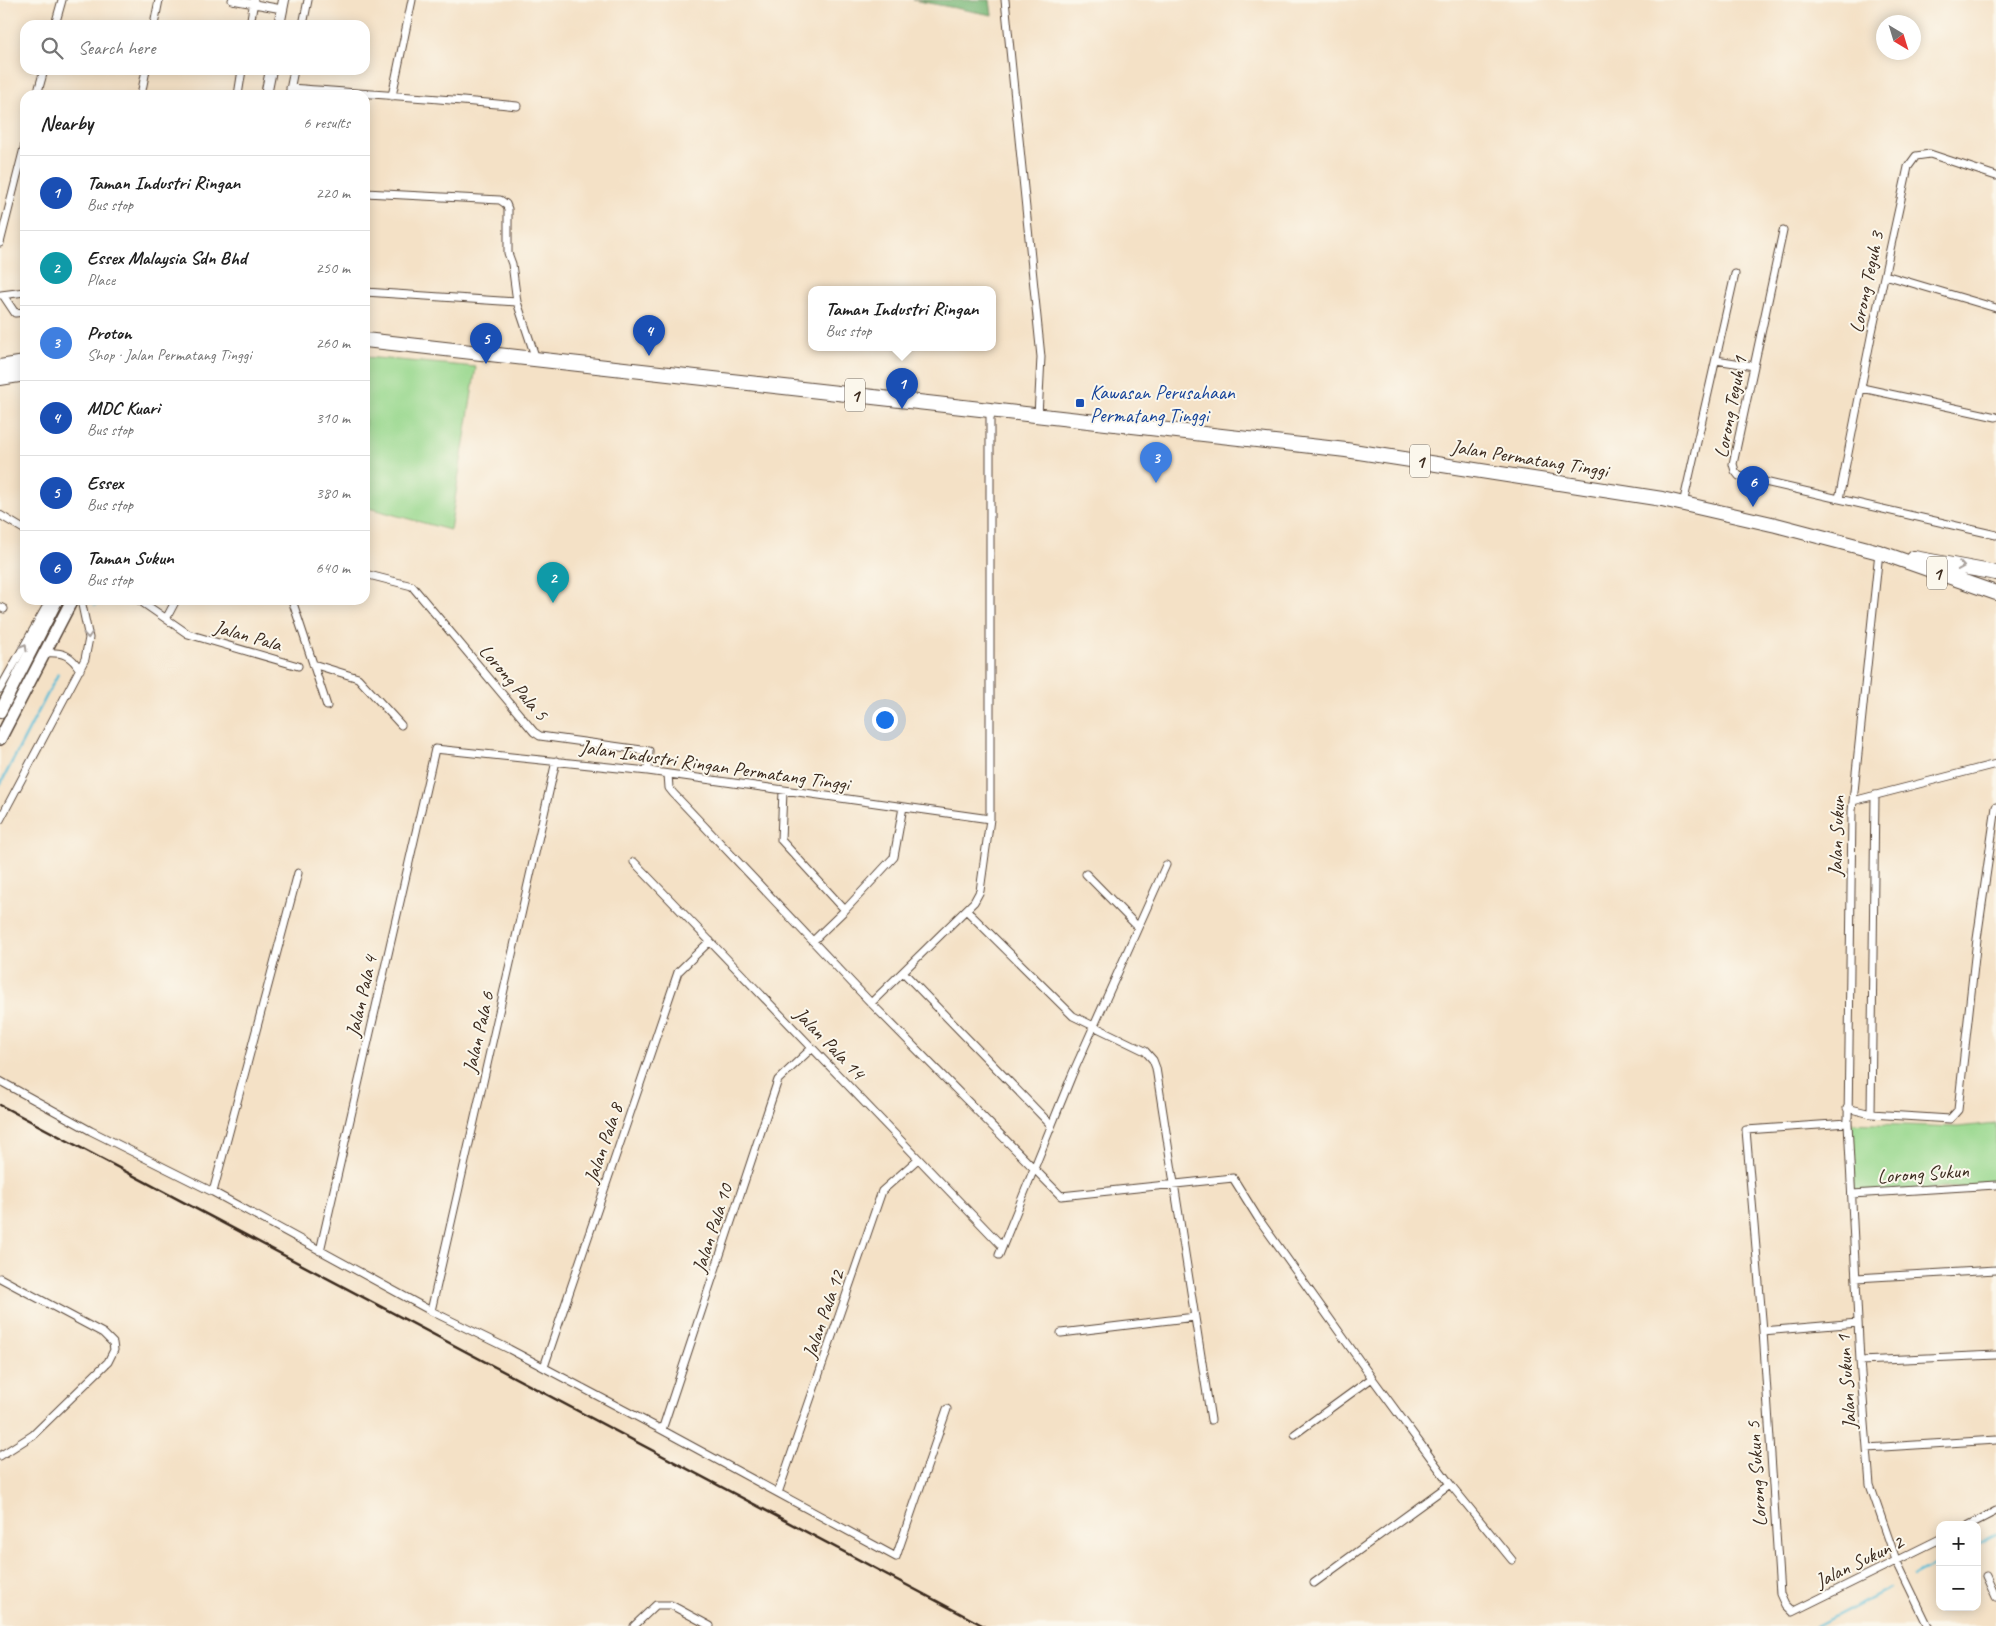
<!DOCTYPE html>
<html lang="en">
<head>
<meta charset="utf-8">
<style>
  :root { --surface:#fff; --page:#f2f2f2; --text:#222; --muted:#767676; --line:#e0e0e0; --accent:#0f766e }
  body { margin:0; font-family:Caveat,sans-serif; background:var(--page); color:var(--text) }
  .controls { position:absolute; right:15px; bottom:15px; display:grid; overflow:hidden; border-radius:10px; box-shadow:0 2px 12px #0003 }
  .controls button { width:45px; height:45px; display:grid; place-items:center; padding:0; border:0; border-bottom:1px solid var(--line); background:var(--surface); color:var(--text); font:25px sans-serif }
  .compass { position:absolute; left:1876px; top:15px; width:45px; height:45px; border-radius:50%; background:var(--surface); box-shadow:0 2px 12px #0003; rotate:142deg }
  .you { position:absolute; left:884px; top:719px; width:18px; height:18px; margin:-12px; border:4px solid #fff; border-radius:50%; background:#1a73e8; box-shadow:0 0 0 8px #1a73e833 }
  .badge { display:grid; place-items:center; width:32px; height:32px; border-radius:50%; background:var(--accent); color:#fff; font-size:16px; font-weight:700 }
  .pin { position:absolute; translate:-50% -41px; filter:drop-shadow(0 1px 2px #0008) }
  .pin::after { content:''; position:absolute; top:26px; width:18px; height:15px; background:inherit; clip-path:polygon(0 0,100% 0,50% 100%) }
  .popup { position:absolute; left:808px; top:286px; width:188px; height:65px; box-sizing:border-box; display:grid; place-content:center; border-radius:10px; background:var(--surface); filter:drop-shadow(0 1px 4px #0005); font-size:16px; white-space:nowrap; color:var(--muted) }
  .popup b { font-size:19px; color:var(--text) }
  .popup::after { content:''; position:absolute; left:50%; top:100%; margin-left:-10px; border:10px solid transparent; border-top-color:var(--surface) }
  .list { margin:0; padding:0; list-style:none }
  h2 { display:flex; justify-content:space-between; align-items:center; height:65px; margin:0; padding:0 20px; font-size:21px }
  h2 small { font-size:16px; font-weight:400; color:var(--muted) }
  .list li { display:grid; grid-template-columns:32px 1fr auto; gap:15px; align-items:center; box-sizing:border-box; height:75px; padding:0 20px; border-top:1px solid var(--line) }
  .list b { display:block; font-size:19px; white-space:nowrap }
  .list p { margin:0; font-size:16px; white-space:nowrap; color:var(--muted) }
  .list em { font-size:16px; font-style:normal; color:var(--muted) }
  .icon { flex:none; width:28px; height:28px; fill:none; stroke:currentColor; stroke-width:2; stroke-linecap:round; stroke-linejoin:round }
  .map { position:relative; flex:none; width:1996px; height:1626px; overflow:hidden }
  .search { position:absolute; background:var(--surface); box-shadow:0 2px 12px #0003; left:20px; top:20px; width:350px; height:55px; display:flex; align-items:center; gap:12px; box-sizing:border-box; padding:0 18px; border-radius:15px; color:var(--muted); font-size:19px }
  .panel { position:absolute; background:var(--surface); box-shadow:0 2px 12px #0003; left:20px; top:90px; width:350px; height:515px; border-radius:15px }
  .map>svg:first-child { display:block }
  .green { fill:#99d88e; stroke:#6a8156 }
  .forest { fill:#7ab879; stroke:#5a714c }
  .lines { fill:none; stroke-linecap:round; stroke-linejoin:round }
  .stream { stroke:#59bdd7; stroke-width:2.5 }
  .street-casing { stroke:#574537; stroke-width:9 }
  .secondary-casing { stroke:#574537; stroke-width:12 }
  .primary-casing { stroke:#574537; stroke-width:14 }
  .highway-casing { stroke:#574537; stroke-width:16 }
  .street { stroke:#fff; stroke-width:7 }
  .secondary { stroke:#fff; stroke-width:10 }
  .primary { stroke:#fff; stroke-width:11 }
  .highway { stroke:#fff; stroke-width:14 }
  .rail { stroke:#3b2a1e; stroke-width:2.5 }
  .oneway { stroke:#a79f9a }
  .transit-dot { fill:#1a4fb4; stroke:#fbf7ec; stroke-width:2 }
  .labels { text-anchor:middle; stroke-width:4; stroke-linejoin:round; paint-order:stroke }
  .shield { fill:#fbf7ec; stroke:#75685c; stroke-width:1 }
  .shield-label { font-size:19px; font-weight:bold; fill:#3b2a1e }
  .street-label { font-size:20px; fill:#3b2a1e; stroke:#fbf7ec }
  .transit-label { font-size:20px; fill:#164399; stroke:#fbf7ec; text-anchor:start }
</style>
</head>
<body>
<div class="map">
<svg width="1996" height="1626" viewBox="0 0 1996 1626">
  <rect width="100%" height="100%" fill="#fbf7ec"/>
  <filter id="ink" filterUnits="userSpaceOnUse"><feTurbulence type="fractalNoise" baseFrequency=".02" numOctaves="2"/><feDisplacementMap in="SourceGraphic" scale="10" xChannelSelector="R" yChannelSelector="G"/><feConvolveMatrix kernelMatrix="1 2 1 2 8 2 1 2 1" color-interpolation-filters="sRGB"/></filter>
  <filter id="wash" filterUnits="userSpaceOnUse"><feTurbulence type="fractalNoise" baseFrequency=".0096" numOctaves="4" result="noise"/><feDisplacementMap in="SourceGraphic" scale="20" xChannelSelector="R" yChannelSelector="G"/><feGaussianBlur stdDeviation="1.12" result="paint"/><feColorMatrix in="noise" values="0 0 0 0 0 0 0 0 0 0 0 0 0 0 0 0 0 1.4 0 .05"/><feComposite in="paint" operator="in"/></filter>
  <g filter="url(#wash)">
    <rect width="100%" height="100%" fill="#f4e1c6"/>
    <!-- green -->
    <path class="green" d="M365 357 476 367 450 530 365 507Z
      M1848 1123 1958 1127 1996 1123V1185L1852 1194Z"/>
    <!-- forest -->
    <path class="forest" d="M913 0H990L992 15Z"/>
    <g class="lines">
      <!-- stream -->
      <path class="stream" d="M95 605 97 600
        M0 785 58 674
        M1977 1544 1996 1534
        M1913 1576 1940 1562
        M1817 1626 1890 1588"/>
    </g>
  </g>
  <g filter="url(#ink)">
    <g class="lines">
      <defs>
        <path id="street" d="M232 0 282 9
          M1005 0 1041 357 1038 416
          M55 25 62 0
          M154 25 159 0
          M250 25 254 1
          M303 25 308 0
          M290 88C366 94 441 98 517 106
          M37 95 44 70
          M141 95 146 70
          M238 95 242 70
          M289 95 294 70
          M392 96 412 0
          M365 193 500 200 506 204 508 209V253L512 264 517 302 536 359
          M1783 231 1733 464 1735 471 1739 476 1996 535
          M0 243 25 144
          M1885 275 1996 308
          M365 292 517 302
          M1 295 25 292
          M3 295 15 313 25 312
          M1716 360 1754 366
          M1862 388 1996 417
          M1839 499 1872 332 1908 167 1916 156 1930 154 1996 176
          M1683 504 1735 274
          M0 515 25 530
          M1879 552 1852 811 1848 1123 1860 1361 1870 1485 1896 1560 1928 1626
          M365 574 412 586 534 732 540 736 649 751 648 771
          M139 600 188 634 298 666
          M292 600 327 706
          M0 607 4 609
          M166 619 176 600
          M46 653C63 652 71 655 80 670
          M313 664 358 678 401 725
          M0 689 50 600
          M668 774 669 788 673 793 871 1003 1061 1196 1233 1178 1258 1218 1372 1378 1450 1484 1512 1560
          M783 791 781 840 845 910
          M1853 801 1996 764
          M0 820 85 659 89 638 81 600
          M634 862 1002 1246
          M1086 874 1138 927
          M966 910 1073 1016 1145 1051 1153 1060 1156 1068 1211 1420
          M813 941 845 910 894 857 903 807
          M903 972 1051 1125
          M871 1003 974 902 980 891 990 819V410
          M0 1081 91 1131 213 1192 431 1311 509 1349 662 1430 896 1557 947 1409
          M1847 1108 1871 1114 1950 1119 1958 1110 1977 939 1996 807
          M1871 1114 1875 795
          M1848 1123 1746 1130 1763 1331 1780 1594 1785 1605 1792 1612 1940 1539
          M213 1192 298 873
          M1852 1194 1996 1185
          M320 1251 435 749 648 771 990 819
          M999 1255 1072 1075 1166 865
          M0 1278 103 1333 113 1343 114 1350 108 1362 33 1435 0 1456
          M1856 1278 1996 1270
          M431 1311 556 761
          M1763 1331 1858 1323
          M1061 1333 1195 1317
          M1860 1361 1996 1355
          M544 1367 678 972 710 941
          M662 1430 778 1080 812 1048
          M1295 1434 1372 1378
          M1867 1448 1996 1440
          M778 1493 882 1191 918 1159
          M1969 1525 1996 1511
          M1986 1576 1996 1598
          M1314 1583 1450 1484
          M634 1626 656 1605H671L710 1626"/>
        <path id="secondary" d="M279 25 284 0
          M266 95 271 70"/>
        <path id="primary" d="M0 712 57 600
          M0 739 72 600"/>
        <path id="highway" d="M365 340 1346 450 1662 499 1776 525 1879 552 1996 593
          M0 367 25 363
          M0 378 25 374
          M1914 558 1996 573"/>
      </defs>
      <!-- street casing -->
      <use href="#street" class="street-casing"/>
      <!-- secondary casing -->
      <use href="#secondary" class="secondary-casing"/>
      <!-- primary casing -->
      <use href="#primary" class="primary-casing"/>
      <!-- highway casing -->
      <use href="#highway" class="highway-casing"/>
      <!-- street -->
      <use href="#street" class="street"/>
      <!-- secondary -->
      <use href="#secondary" class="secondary"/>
      <!-- primary -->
      <use href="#primary" class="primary"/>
      <!-- highway -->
      <use href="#highway" class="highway"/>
      <!-- rail -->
      <path class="rail" d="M0 1105 984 1626"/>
    </g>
    <!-- one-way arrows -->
    <defs><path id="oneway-chevron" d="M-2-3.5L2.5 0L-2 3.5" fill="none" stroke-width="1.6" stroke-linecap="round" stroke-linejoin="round" transform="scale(1.25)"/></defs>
    <g class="oneway">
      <use href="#oneway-chevron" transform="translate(1961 566) rotate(9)"/>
      <use href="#oneway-chevron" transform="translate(88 635) rotate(86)"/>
      <use href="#oneway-chevron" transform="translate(24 647) rotate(-60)"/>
    </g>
  </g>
  <!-- markers -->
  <rect class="transit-dot" x="1075" y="398" width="10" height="10" rx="2.5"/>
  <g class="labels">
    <!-- shield labels -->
    <g class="shield">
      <rect x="845" y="378.5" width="20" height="33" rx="4"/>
      <rect x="1410" y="444.5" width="20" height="33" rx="4"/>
      <rect x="1927" y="556.5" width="20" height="33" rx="4"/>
    </g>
    <g class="shield-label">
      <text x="855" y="402">1</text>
      <text x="1420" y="468">1</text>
      <text x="1937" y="580">1</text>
    </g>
    <!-- street labels -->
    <g class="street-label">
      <text transform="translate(1866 282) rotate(-78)" y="7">Lorong Teguh 3</text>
      <text transform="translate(1730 407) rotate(-79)" y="7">Lorong Teguh 1</text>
      <text transform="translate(1530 458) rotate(9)" y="7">Jalan Permatang Tinggi</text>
      <text transform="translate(248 635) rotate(16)" y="7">Jalan Pala</text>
      <text transform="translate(514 682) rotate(49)" y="7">Lorong Pala 5</text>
      <text transform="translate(715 765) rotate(8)" y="7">Jalan Industri Ringan Permatang Tinggi</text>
      <text transform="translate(1836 836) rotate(-88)" y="7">Jalan Sukun</text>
      <text transform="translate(361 996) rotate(-77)" y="7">Jalan Pala 4</text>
      <text transform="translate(478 1032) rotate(-77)" y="7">Jalan Pala 6</text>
      <text transform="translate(830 1043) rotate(46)" y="7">Jalan Pala 14</text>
      <text transform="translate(603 1143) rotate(-71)" y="7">Jalan Pala 8</text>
      <text transform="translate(1923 1173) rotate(-4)" y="7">Lorong Sukun</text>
      <text transform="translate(712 1228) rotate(-72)" y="7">Jalan Pala 10</text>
      <text transform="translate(823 1314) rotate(-71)" y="7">Jalan Pala 12</text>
      <text transform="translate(1846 1382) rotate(-94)" y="7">Jalan Sukun 1</text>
      <text transform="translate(1756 1474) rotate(-94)" y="7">Lorong Sukun 5</text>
      <text transform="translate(1859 1561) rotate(-26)" y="7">Jalan Sukun 2</text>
    </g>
    <!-- transit labels -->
    <g class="transit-label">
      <text x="1090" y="399">Kawasan Perusahaan<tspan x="1090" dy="23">Permatang Tinggi</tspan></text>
    </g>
  </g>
</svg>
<div class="controls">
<button>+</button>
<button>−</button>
</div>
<svg class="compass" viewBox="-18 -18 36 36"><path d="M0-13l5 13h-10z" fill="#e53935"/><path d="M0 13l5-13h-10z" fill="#767676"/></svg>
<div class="you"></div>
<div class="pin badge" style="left:902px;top:409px;background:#1a4fb4">1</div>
<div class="popup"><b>Taman Industri Ringan</b>Bus stop</div>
<div class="pin badge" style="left:553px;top:603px;background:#0f9aa8">2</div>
<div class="pin badge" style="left:1156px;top:483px;background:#3f7fe0">3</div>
<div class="pin badge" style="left:649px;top:356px;background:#1a4fb4">4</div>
<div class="pin badge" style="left:486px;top:364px;background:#1a4fb4">5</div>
<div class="pin badge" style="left:1753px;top:507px;background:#1a4fb4">6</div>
<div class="search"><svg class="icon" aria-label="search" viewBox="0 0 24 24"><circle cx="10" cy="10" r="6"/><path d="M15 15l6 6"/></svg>Search here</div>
<section class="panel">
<h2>Nearby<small>6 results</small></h2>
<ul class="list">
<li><span class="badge" style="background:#1a4fb4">1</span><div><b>Taman Industri Ringan</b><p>Bus stop</p></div><em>220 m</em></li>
<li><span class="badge" style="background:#0f9aa8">2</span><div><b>Essex Malaysia Sdn Bhd</b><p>Place</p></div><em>250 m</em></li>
<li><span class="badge" style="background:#3f7fe0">3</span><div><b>Proton</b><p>Shop · Jalan Permatang Tinggi</p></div><em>260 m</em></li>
<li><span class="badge" style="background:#1a4fb4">4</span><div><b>MDC Kuari</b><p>Bus stop</p></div><em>310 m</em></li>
<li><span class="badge" style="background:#1a4fb4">5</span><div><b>Essex</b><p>Bus stop</p></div><em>380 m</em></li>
<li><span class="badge" style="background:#1a4fb4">6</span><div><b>Taman Sukun</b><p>Bus stop</p></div><em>640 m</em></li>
</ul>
</section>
</div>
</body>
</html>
